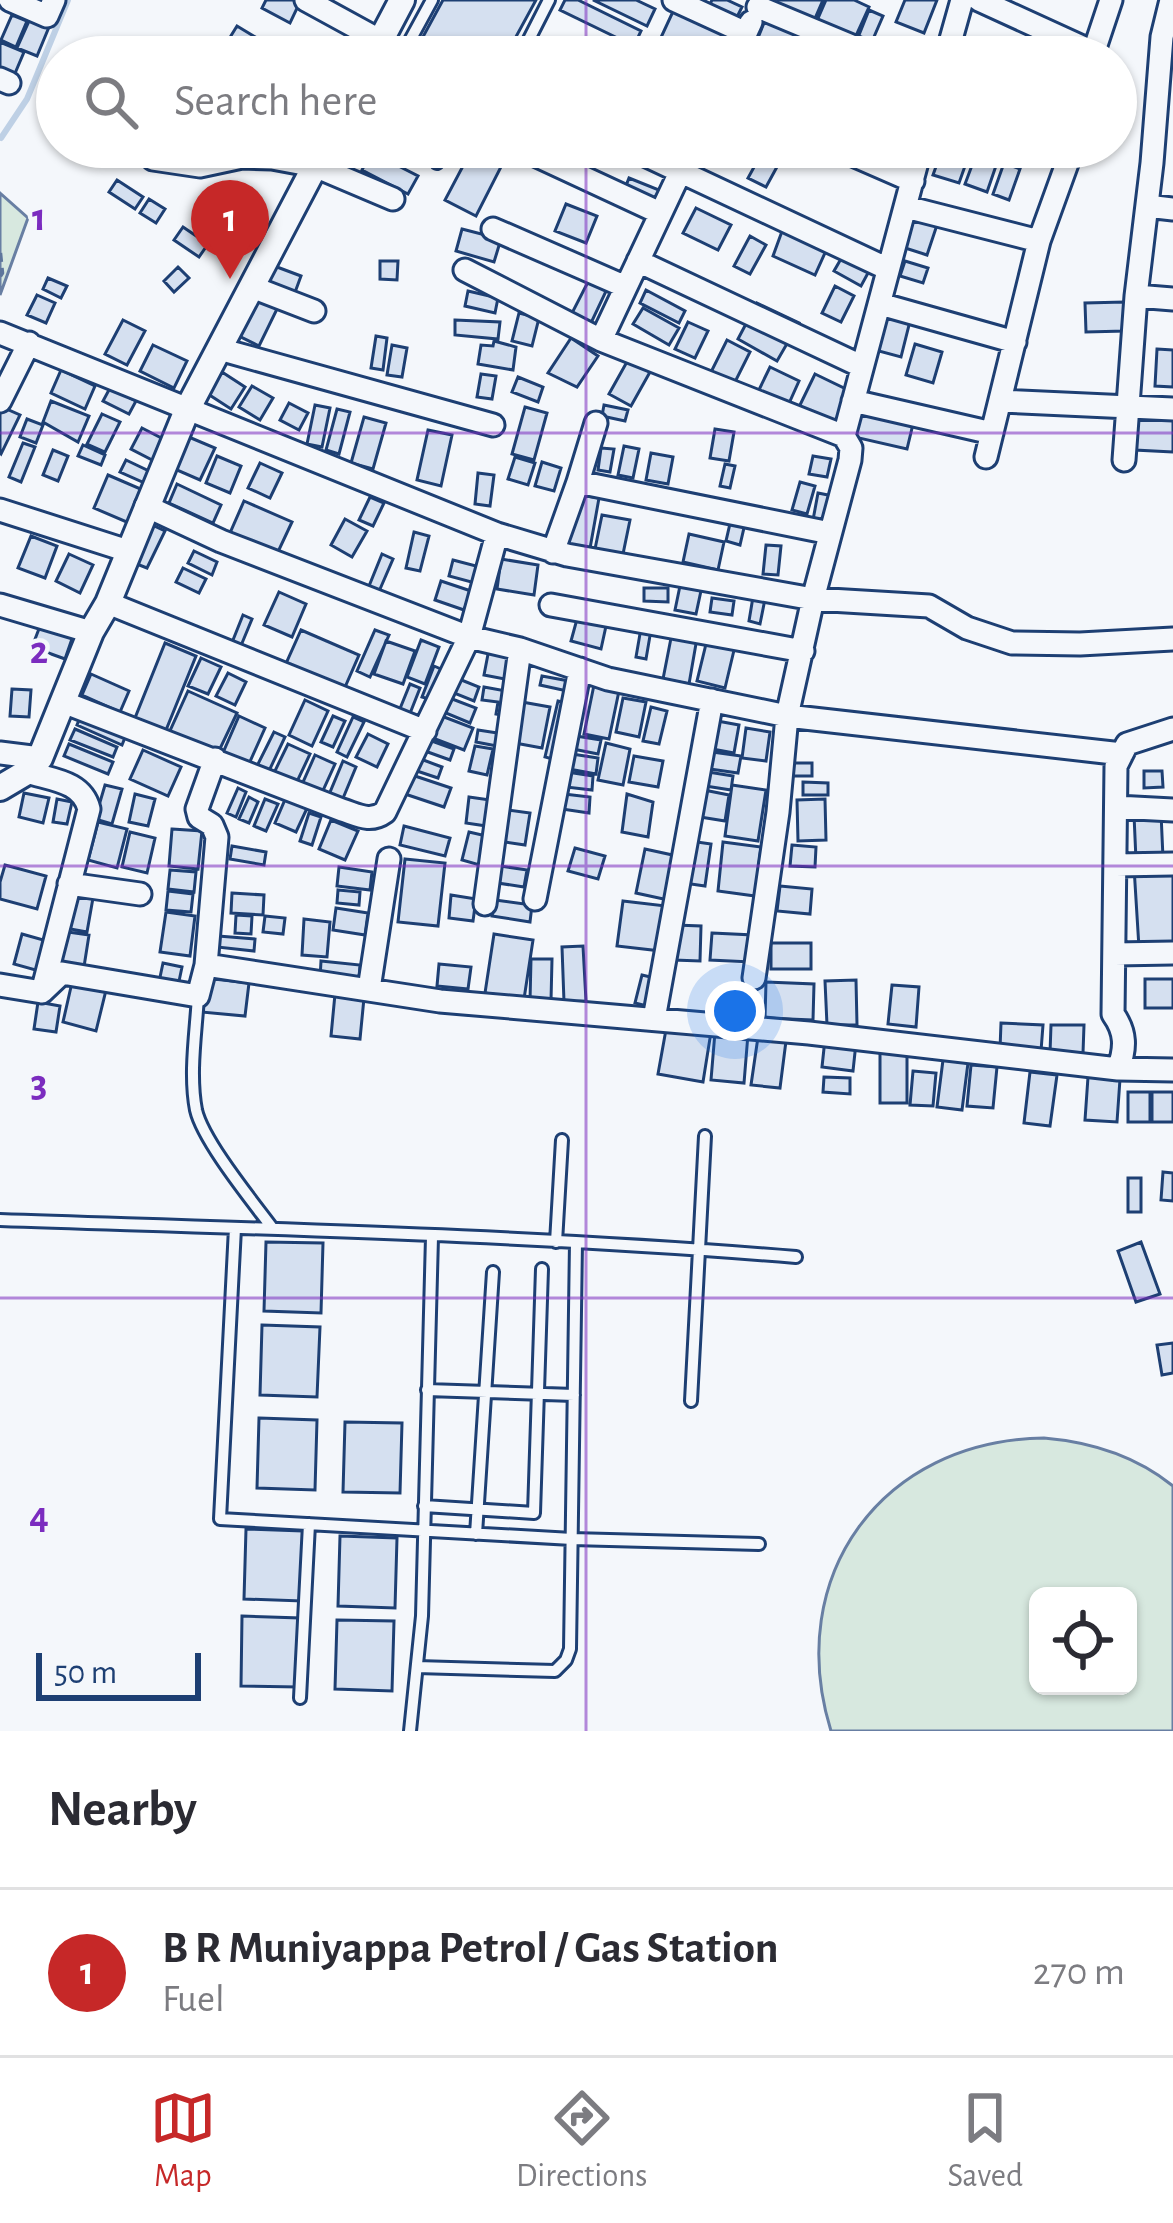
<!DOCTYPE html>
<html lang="en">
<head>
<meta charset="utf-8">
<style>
  :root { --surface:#fff; --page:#f2f2f3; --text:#2b2b33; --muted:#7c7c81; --line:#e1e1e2; --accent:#c62828 }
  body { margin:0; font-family:"Alegreya Sans",sans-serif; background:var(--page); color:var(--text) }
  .controls { position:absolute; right:36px; bottom:36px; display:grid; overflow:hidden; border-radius:18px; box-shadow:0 3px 9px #0004 }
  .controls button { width:108px; height:108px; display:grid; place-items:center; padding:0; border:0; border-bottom:3px solid var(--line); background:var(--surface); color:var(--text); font:60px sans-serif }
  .scale { position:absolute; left:36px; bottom:30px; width:165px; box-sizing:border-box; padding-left:12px; border:6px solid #1d3f73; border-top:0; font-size:33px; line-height:42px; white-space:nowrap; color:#1d3f73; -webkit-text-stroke:9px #f4f7fb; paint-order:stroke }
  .you { position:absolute; left:735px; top:1011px; width:42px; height:42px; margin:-30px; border:9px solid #fff; border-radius:50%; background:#1a73e8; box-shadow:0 0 0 18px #1a73e833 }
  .badge { display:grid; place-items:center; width:78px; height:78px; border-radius:50%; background:var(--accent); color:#fff; font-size:39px; font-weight:700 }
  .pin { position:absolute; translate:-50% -99px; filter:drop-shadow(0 3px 6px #0008) }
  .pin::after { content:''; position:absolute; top:63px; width:42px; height:36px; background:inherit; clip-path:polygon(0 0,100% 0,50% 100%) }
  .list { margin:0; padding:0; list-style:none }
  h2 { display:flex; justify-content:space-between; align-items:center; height:156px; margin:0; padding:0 48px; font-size:51px }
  h2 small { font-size:39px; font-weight:400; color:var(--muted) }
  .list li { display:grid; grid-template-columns:78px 1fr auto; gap:36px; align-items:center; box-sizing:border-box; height:168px; padding:0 48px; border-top:3px solid var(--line) }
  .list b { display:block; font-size:45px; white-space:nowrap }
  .list p { margin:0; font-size:39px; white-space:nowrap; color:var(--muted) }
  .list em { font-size:39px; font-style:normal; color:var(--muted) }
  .icon { flex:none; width:66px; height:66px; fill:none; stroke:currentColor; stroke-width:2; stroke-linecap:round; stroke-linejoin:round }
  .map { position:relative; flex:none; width:1173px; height:1731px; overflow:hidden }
  .search { position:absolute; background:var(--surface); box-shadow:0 3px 9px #0004; left:36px; right:36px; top:36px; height:132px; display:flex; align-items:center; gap:30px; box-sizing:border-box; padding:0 42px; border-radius:66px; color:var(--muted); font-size:45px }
  .sheet { height:324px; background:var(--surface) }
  nav { display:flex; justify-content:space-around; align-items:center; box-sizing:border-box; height:168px; border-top:3px solid var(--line); background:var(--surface); font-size:33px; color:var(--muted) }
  nav a { display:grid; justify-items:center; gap:6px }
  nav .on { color:var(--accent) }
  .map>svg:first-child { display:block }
  .green { fill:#d7e8df; stroke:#687fa3; stroke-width:3; fill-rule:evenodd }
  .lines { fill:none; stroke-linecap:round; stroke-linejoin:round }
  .stream { stroke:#bed0e5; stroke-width:6 }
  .building { fill:#d5e0f0; stroke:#1d3f73; stroke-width:3 }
  .service-casing { stroke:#1d3f73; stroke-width:16 }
  .minor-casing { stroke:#1d3f73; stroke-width:27 }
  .tertiary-casing { stroke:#1d3f73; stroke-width:30 }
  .path { stroke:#5e769c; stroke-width:4.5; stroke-dasharray:9 6; stroke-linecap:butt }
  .service { stroke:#f4f7fb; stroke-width:10 }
  .minor { stroke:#f4f7fb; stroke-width:21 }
  .tertiary { stroke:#f4f7fb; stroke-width:24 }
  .grid { fill:none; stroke:#7b2cbf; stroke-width:3; stroke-opacity:0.55 }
  .grid-label { font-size:39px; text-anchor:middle; font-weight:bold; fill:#7b2cbf; stroke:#f4f7fb; stroke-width:9; stroke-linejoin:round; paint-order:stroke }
</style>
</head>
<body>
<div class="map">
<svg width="1173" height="1731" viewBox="0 0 1173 1731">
  <rect width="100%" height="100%" fill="#f4f7fb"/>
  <!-- green -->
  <path class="green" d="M0 193 28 218 0 295Z
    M1044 1438C1091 1442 1136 1456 1173 1486V1731H831C783 1576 882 1440 1044 1438ZM1038 1596H1128V1686H1038Z"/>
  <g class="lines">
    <!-- stream -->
    <path class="stream" d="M1 138 27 99 68 0"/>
  </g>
  <!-- building -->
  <path class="building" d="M266 0H296L300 2 290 23 262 8Z
    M443 0H536L505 57H412Z
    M565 0H578L641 31 634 46 560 10Z
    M593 0H636L655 9 647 26Z
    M712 0H727L742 7 736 19 709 6Z
    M778 0H823L813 23 776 6Z
    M826 0H854L869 7 854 40 816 23Z
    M905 0H937L924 33 896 22Z
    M676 5 733 32 721 57H682L657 46Z
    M869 10 883 16 870 46 857 40Z
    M12 15 27 21 16 47 1 40Z
    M766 18 807 36 798 57H770L753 50Z
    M30 19 49 27 37 56 17 48Z
    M237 26 262 41 254 54 229 39Z
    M808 37 847 54 845 57H799Z
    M0 42 24 52 13 78 0 72Z
    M339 147H370L361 163 338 150Z
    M473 147H481L505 159 476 216 445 200Z
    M765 147H772L784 154 766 187 748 178Z
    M862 147H915L903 171 861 149Z
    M943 147 970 152 959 183 933 175Z
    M1005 147H1031L1025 165 1001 159Z
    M1039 147H1062V165L1036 156Z
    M371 152 418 176 408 194 362 170Z
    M977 152 998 160 987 192 965 184Z
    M1004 163 1020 169 1009 200 993 194Z
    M629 178 664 192 653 220 618 206Z
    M117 180 143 197 135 209 109 192Z
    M149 199 165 209 156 223 140 213Z
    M566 204 597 216 586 243 555 231Z
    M696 208 731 225 718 250 683 233Z
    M913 213 938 222 927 255 902 247Z
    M203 218 219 228 212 239 195 229Z
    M785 223 829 244 815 275 773 256Z
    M183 227 208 244 199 257 174 240Z
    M462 229 501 239 494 262 456 251Z
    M750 236 766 245 750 274 734 266Z
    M849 245 875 260 861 286 834 271Z
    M380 261H398L397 280 380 279Z
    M905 261 928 268 923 283 900 276Z
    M269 264 301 276 294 295 262 282Z
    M178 267 189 278 174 292 164 281Z
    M48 278 67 286 61 298 43 289Z
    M590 278 608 287 591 323 572 313Z
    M835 286 854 296 841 322 822 313Z
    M646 290 685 311 679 323 640 303Z
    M468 291 498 298 495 313 465 306Z
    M37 295 55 303 46 323 27 315Z
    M254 296 278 307 259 346 235 334Z
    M1124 302 1125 331 1086 332 1085 303Z
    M757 303 799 323 777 361 738 339Z
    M643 308 679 328 669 345 633 324Z
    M885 311 911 317 901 357 875 350Z
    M519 313 539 318 532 346 512 341Z
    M123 320 145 331 127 365 105 354Z
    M455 320 500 322 498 339 455 335Z
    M688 322 708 331 695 358 675 349Z
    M376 336 387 338 383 370 371 368Z
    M571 338 598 356 577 387 548 373Z
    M727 340 750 352 734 384 711 372Z
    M494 341 516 347 513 370 478 364 481 345 493 346Z
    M915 344 942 352 933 383 906 375Z
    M153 345 187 361 174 388 140 371Z
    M392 345 407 348 402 377 387 375Z
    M1157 349 1173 350V387L1155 386Z
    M628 360 650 372 631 406 609 394Z
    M770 367 799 381 786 410 756 396Z
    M61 370 95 386 85 409 51 393Z
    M222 372 245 387 231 409 208 394Z
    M481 374 496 376 492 399 477 397Z
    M815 374 850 391 835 423 799 407Z
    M518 377 543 387 538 402 512 392Z
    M252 386 273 398 260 420 239 407Z
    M110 388 136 401 129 414 103 401Z
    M51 401 89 416 78 442 43 422Z
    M289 403 308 413 299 430 280 420Z
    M315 405 330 408 322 447 307 444Z
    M604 405 628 410 625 421 602 416Z
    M0 406 20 415 1 454 0 453Z
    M525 407 547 413 534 460 512 454Z
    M337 409 350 412 339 454 326 450Z
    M1137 409 1173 411V452L1135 450Z
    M857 410 913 424 907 449 850 436Z
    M102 414 120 422 105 452 87 444Z
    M364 417 386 423 373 469 351 463Z
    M27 419 43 425 36 443 20 437Z
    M142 428 167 441 156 462 131 449Z
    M715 429 734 432 729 461 710 458Z
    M428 430 452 435 441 486 417 480Z
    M184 435 215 448 200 480 170 467Z
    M23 443 35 447 21 482 9 477Z
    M83 445 105 455 101 465 78 456Z
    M624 446 639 449 633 478 618 475Z
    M601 448 614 449 610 472 598 470Z
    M53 450 68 456 58 481 43 475Z
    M651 453 673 457 668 484 646 480Z
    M217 456 241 466 230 493 206 483Z
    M813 456 831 459 827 477 809 474Z
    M515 457 535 463 528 485 508 479Z
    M126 460 153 473 147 484 120 472Z
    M542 462 561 468 554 491 535 486Z
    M260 463 282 473 270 498 248 488Z
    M725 464 735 466 730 488 720 486Z
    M478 473 494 475 490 506 475 504Z
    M108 475 143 490 129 523 94 508Z
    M800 482 815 486 807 514 792 510Z
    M177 484 221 505 213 523 169 503Z
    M818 493 833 496 828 523 813 520Z
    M575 494 599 498 589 554 565 550Z
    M370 497 384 503 373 526 359 520Z
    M244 501 292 522 277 554 230 533Z
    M602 515 630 520 623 554 595 549Z
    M732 515 746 519 740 545 726 541Z
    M345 519 367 531 352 557 331 545Z
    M152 525 165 531 147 568 134 563Z
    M414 532 429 536 420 571 406 568Z
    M689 534 724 542 718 570 683 562Z
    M31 536 57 546 45 578 18 568Z
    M766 545 781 546 778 575 763 574Z
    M194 551 217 562 212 575 188 563Z
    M69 554 93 565 80 593 56 581Z
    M382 554 393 559 377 596 367 591Z
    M501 559 538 565 534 595 497 589Z
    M453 560 480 567 475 583 449 576Z
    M183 568 206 579 199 593 176 582Z
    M441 581 471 591 464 610 435 600Z
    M681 581 702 586 696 614 675 610Z
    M644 588H668V602L644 601Z
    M279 592 306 604 292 637 264 625Z
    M753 597 765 599 760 624 749 621Z
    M712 598 734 601 732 615 710 612Z
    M243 615 252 619 240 648 231 645Z
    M577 619 606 626 601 649 571 641Z
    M42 621 74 633 65 659 32 647Z
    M641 628 651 630 646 659 636 657Z
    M301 630 359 655 342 694 284 668Z
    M375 630 389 635 370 677 357 671Z
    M672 633 697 638 689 684 663 679Z
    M421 640 439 647 425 684 407 677Z
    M707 640 735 646 725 688 697 681Z
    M386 641 415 651 403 684 374 674Z
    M165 643 196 656 166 730 135 718Z
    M489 649 515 654 510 680 484 675Z
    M201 658 221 667 208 694 188 686Z
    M434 666 450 673 435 701 422 697Z
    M228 673 246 682 235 705 216 696Z
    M91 674 129 691 120 712 82 695Z
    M542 676 569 681 567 691 540 685Z
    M454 677 479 687 474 701 449 691Z
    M595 680 620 686 609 739 584 734Z
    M410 684 420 688 407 721 397 716Z
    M484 687 511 692 507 716 496 714 498 702 482 700Z
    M12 689 31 690 29 717 10 716Z
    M188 691 237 713 217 755 169 733Z
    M447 697 476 708 470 723 441 711Z
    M623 698 646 702 639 737 616 732Z
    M305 700 328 711 312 746 289 735Z
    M558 701 569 704 556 760 545 757Z
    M522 702 550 707 542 748 515 743Z
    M651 707 667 711 659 744 643 741Z
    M81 715 126 735 122 745 77 725Z
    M439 715 473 728 464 750 430 737Z
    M239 716 265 728 248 766 222 755Z
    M333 716 345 721 333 747 321 742Z
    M353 717 364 722 347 757 337 752Z
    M712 720 739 725 734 753 707 748Z
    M746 728 770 732 766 761 742 758Z
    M75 729 117 747 113 757 70 740Z
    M478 730 504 734 502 747 476 742Z
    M274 732 285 737 268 773 256 768Z
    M368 734 388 744 377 767 356 757Z
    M576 736 601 740 598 754 573 749Z
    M429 740 454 749 450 760 425 751Z
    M606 743 630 749 623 785 598 780Z
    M69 744 113 762 108 774 64 756Z
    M288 744 310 754 294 788 272 777Z
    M475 746 493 749 487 775 469 771Z
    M143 750 181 767 168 796 130 779Z
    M705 751 741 756 738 773 703 768Z
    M572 754 598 758 596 774 569 769Z
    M315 755 335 764 320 797 300 789Z
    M634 756 663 761 658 787 629 782Z
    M418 758 442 767 438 778 414 770Z
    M343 761 356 767 341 803 328 797Z
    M793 763H812V776H793Z
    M702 771 733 776 731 790 699 785Z
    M1144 771H1162L1163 787 1144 788Z
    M567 772 593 776 592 790 566 787Z
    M412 775 451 788 444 807 405 794Z
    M803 782 828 783V795H803Z
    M105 785 122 789 112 824 95 819Z
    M732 785 766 790 758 841 725 836Z
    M238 788 246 792 236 817 227 813Z
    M699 789 729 795 725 821 694 816Z
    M24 793 49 798 43 823 19 817Z
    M135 794 155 799 148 826 129 822Z
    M564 794 590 797 589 813 562 809Z
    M627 794 653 802 648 837 622 832Z
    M287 795 309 804 296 832 275 823Z
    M249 797 258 802 249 823 239 819Z
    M469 797 497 801 493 827 466 823Z
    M57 799 72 802 67 824 53 822Z
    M265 799 278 804 266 831 254 826Z
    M825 799 826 840 798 841 797 800Z
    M501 809 530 813 525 845 497 841Z
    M309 813 321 817 312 845 300 841Z
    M1161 813 1163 858 1136 860 1134 815Z
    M331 820 358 831 345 860 319 849Z
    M98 822 127 829 117 868 88 860Z
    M404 826 450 838 445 856 400 845Z
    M172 829 202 831 198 869 169 866Z
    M130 832 155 838 147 873 122 867Z
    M469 832 491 837 483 866 462 860Z
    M690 841 711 844 705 886 684 883Z
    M723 842 761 847 755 896 718 891Z
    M792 845 816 847 815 867 790 866Z
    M232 846 266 852 264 865 230 859Z
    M575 848 605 856 598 879 568 871Z
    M645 849 677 856 668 900 636 893Z
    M405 859 445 863 438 926 398 922Z
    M5 865 46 876 37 909 0 899V882Z
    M494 865 527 870 524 887 491 882Z
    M1173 865V946L1139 948 1134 867Z
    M339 867 372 872 370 890 337 886Z
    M170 870 196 872 194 892 168 889Z
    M780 886 812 889 810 914 777 911Z
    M338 890 360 892 359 905 337 903Z
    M168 891 193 894 191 912 166 910Z
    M232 893 264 895 263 915 231 913Z
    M71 894 93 898 87 932 65 928Z
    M451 895 476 899 473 921 449 918Z
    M495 900 532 905 530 922 492 916Z
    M623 901 666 906 661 951 617 946Z
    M336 908 368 913 365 935 333 930Z
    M166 912 195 916 190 956 160 952Z
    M236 915 252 916 251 934 235 933Z
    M265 916 285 918 283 934 263 932Z
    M304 919 330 922 327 957 302 955Z
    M675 925 701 926 700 961 674 960Z
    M61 931 89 935 83 973 55 969Z
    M712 933 753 935 751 962 710 960Z
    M22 934 47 941 39 971 14 964Z
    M494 934 533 940 524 999 485 993Z
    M218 936 255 939 254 951 217 947Z
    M771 943H811V969H771Z
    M583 946 586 1001 564 1002 562 947Z
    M531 959H552L551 1001H530Z
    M321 961 360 965 359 983 320 979Z
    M163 963 182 967 178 986 159 982Z
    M439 964 471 967 468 989 437 986Z
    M642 975 659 979 651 1007 635 1003Z
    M73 978 107 986 96 1031 63 1022Z
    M205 978 249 983 245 1016 201 1012Z
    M1145 979H1173V1008H1145Z
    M856 980 857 1025H827L825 981Z
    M766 982 814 984 813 1020 765 1018Z
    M892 985 919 987 916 1027 888 1024Z
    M335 994 364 998 360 1039 331 1036Z
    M38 1002 60 1006 56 1032 34 1029Z
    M1001 1023 1043 1025 1041 1051 1000 1049Z
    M667 1024 711 1032 703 1082 658 1074Z
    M1051 1025H1084L1083 1053H1050Z
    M715 1032 748 1034 744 1083 711 1080Z
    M758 1037 786 1041 780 1088 751 1085Z
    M825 1039 856 1043 853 1071 822 1067Z
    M880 1050H907V1103H880Z
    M943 1060 968 1063 962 1110 937 1107Z
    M971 1065 997 1067 993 1108 967 1106Z
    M913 1071 936 1073 933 1106 910 1105Z
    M1030 1072 1057 1075 1050 1126 1024 1123Z
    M824 1077 850 1078V1094L823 1092Z
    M1088 1077 1120 1079 1117 1122 1085 1120Z
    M1128 1092H1150V1122H1128Z
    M1152 1092H1173V1122H1152Z
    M1163 1172 1173 1173V1201L1161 1200Z
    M1128 1178H1141V1212H1128Z
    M266 1242 323 1243 321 1313 264 1311Z
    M1141 1242 1160 1294 1136 1302 1118 1251Z
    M262 1325 320 1327 317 1397 260 1395Z
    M1173 1343V1373L1162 1375 1157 1345Z
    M259 1418 317 1420 315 1490 257 1488Z
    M345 1422 402 1423 400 1493 343 1492Z
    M246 1529 303 1531 302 1601 244 1599Z
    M340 1536 397 1538 395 1608 338 1606Z
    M242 1616 300 1618 298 1687 241 1686Z
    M337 1620 394 1621 392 1691 335 1689Z"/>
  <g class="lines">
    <defs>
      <path id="service" d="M401 57 432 0
        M520 57 549 0
        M437 163 444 147
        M198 996C196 1032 189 1074 196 1110 203 1141 253 1202 273 1229
        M0 1220C265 1229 532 1235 796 1257
        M235 1228 220 1519 572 1539 759 1544
        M556 1242 562 1140
        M427 1390 574 1395
        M691 1401 705 1136
        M424 1506 534 1513 542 1269
        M476 1534 493 1272
        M417 1667 555 1671 566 1660 570 1649 576 1243
        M300 1698 309 1524
        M410 1731 422 1616 432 1237"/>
      <path id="minor" d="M10 0 47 16 54 0
        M306 0 381 41
        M674 0 746 33
        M979 0 1093 52
        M758 7 878 57
        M562 56 563 57
        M735 57 751 22
        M946 57 962 0
        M1092 57 1111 0
        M0 79 9 83
        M518 147 660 213
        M628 147 888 269
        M835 147 913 181
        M153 159 200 166 242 157 272 158 315 166 393 199
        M1147 206 1173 209
        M906 207 1039 241
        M493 229 626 287
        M638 261 861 366
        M465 270 601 340 844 436
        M252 287 314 311
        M1136 296 1173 299
        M880 304 1015 342
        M0 333 497 534 567 555 813 599 929 606 967 628 1012 643 1080 644 1173 639
        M601 340 692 147
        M219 349 493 425
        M0 401 29 343
        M853 401 992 433
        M1000 401 1173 409
        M986 457 1039 241 1073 147
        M1124 460 1136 296 1152 163 1162 37 1171 0
        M578 482 596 423
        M146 506 221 541 469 637 520 649 608 679 787 716 1122 754
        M0 510 128 551
        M553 552 578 482 830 533
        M108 603 425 731
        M0 605 91 632
        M551 605 803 651
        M63 702 342 810C358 815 370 823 385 812L469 637 497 534
        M0 753 40 758
        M27 772C52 780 82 781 89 809L42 992
        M1116 807 1173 810
        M1116 865 1173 864
        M69 884 140 894
        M535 899 580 669
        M485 904 520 649
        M1115 954 1173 953
        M206 965 217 837 212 825 199 817 197 809 215 759
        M754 978 778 812 787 716 813 599 850 460 851 448 844 436 921 147
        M0 985 42 992 62 973 198 996 206 965 440 1001 809 1033 1118 1069C1126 1048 1126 1032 1113 1014L1116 766 1127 744 1173 729
        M369 989 389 859
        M654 1019 712 700
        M1118 1069 1173 1070"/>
      <path id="tertiary" d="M372 57 402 0
        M0 788 27 772 40 758 91 632 108 603 187 410 325 147"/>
    </defs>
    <!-- service casing -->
    <use href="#service" class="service-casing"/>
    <!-- minor casing -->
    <use href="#minor" class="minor-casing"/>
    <!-- tertiary casing -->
    <use href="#tertiary" class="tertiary-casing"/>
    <!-- path -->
    <path class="path" d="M0 253 2 273 0 276"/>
    <!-- service -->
    <use href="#service" class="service"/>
    <!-- minor -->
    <use href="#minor" class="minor"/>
    <!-- tertiary -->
    <use href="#tertiary" class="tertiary"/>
  </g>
  <!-- grid -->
  <path class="grid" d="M586 0V57M586 147V1731M0 433H1173M0 866H1173M0 1298H1173"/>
  <g class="grid-label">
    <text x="39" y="230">1</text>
    <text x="39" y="663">2</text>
    <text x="39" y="1096">3</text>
    <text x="39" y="1528">4</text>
  </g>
</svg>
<div class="controls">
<button><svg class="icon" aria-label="locate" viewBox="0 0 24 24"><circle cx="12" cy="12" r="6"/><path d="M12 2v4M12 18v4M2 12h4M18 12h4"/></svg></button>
</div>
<div class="scale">50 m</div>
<div class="you"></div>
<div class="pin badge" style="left:230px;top:279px">1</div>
<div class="search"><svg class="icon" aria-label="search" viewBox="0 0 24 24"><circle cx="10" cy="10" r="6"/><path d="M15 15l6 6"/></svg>Search here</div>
</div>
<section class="sheet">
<h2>Nearby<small></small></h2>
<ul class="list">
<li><span class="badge">1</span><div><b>B R Muniyappa Petrol / Gas Station</b><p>Fuel</p></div><em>270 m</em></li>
</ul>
</section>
<nav>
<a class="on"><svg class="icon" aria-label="map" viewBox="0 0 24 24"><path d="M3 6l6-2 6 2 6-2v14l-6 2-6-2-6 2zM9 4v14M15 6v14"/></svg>Map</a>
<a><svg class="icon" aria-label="directions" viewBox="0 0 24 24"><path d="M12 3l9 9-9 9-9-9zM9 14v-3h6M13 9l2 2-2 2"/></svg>Directions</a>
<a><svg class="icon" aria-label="saved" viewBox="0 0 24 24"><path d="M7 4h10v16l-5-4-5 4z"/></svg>Saved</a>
</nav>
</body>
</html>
